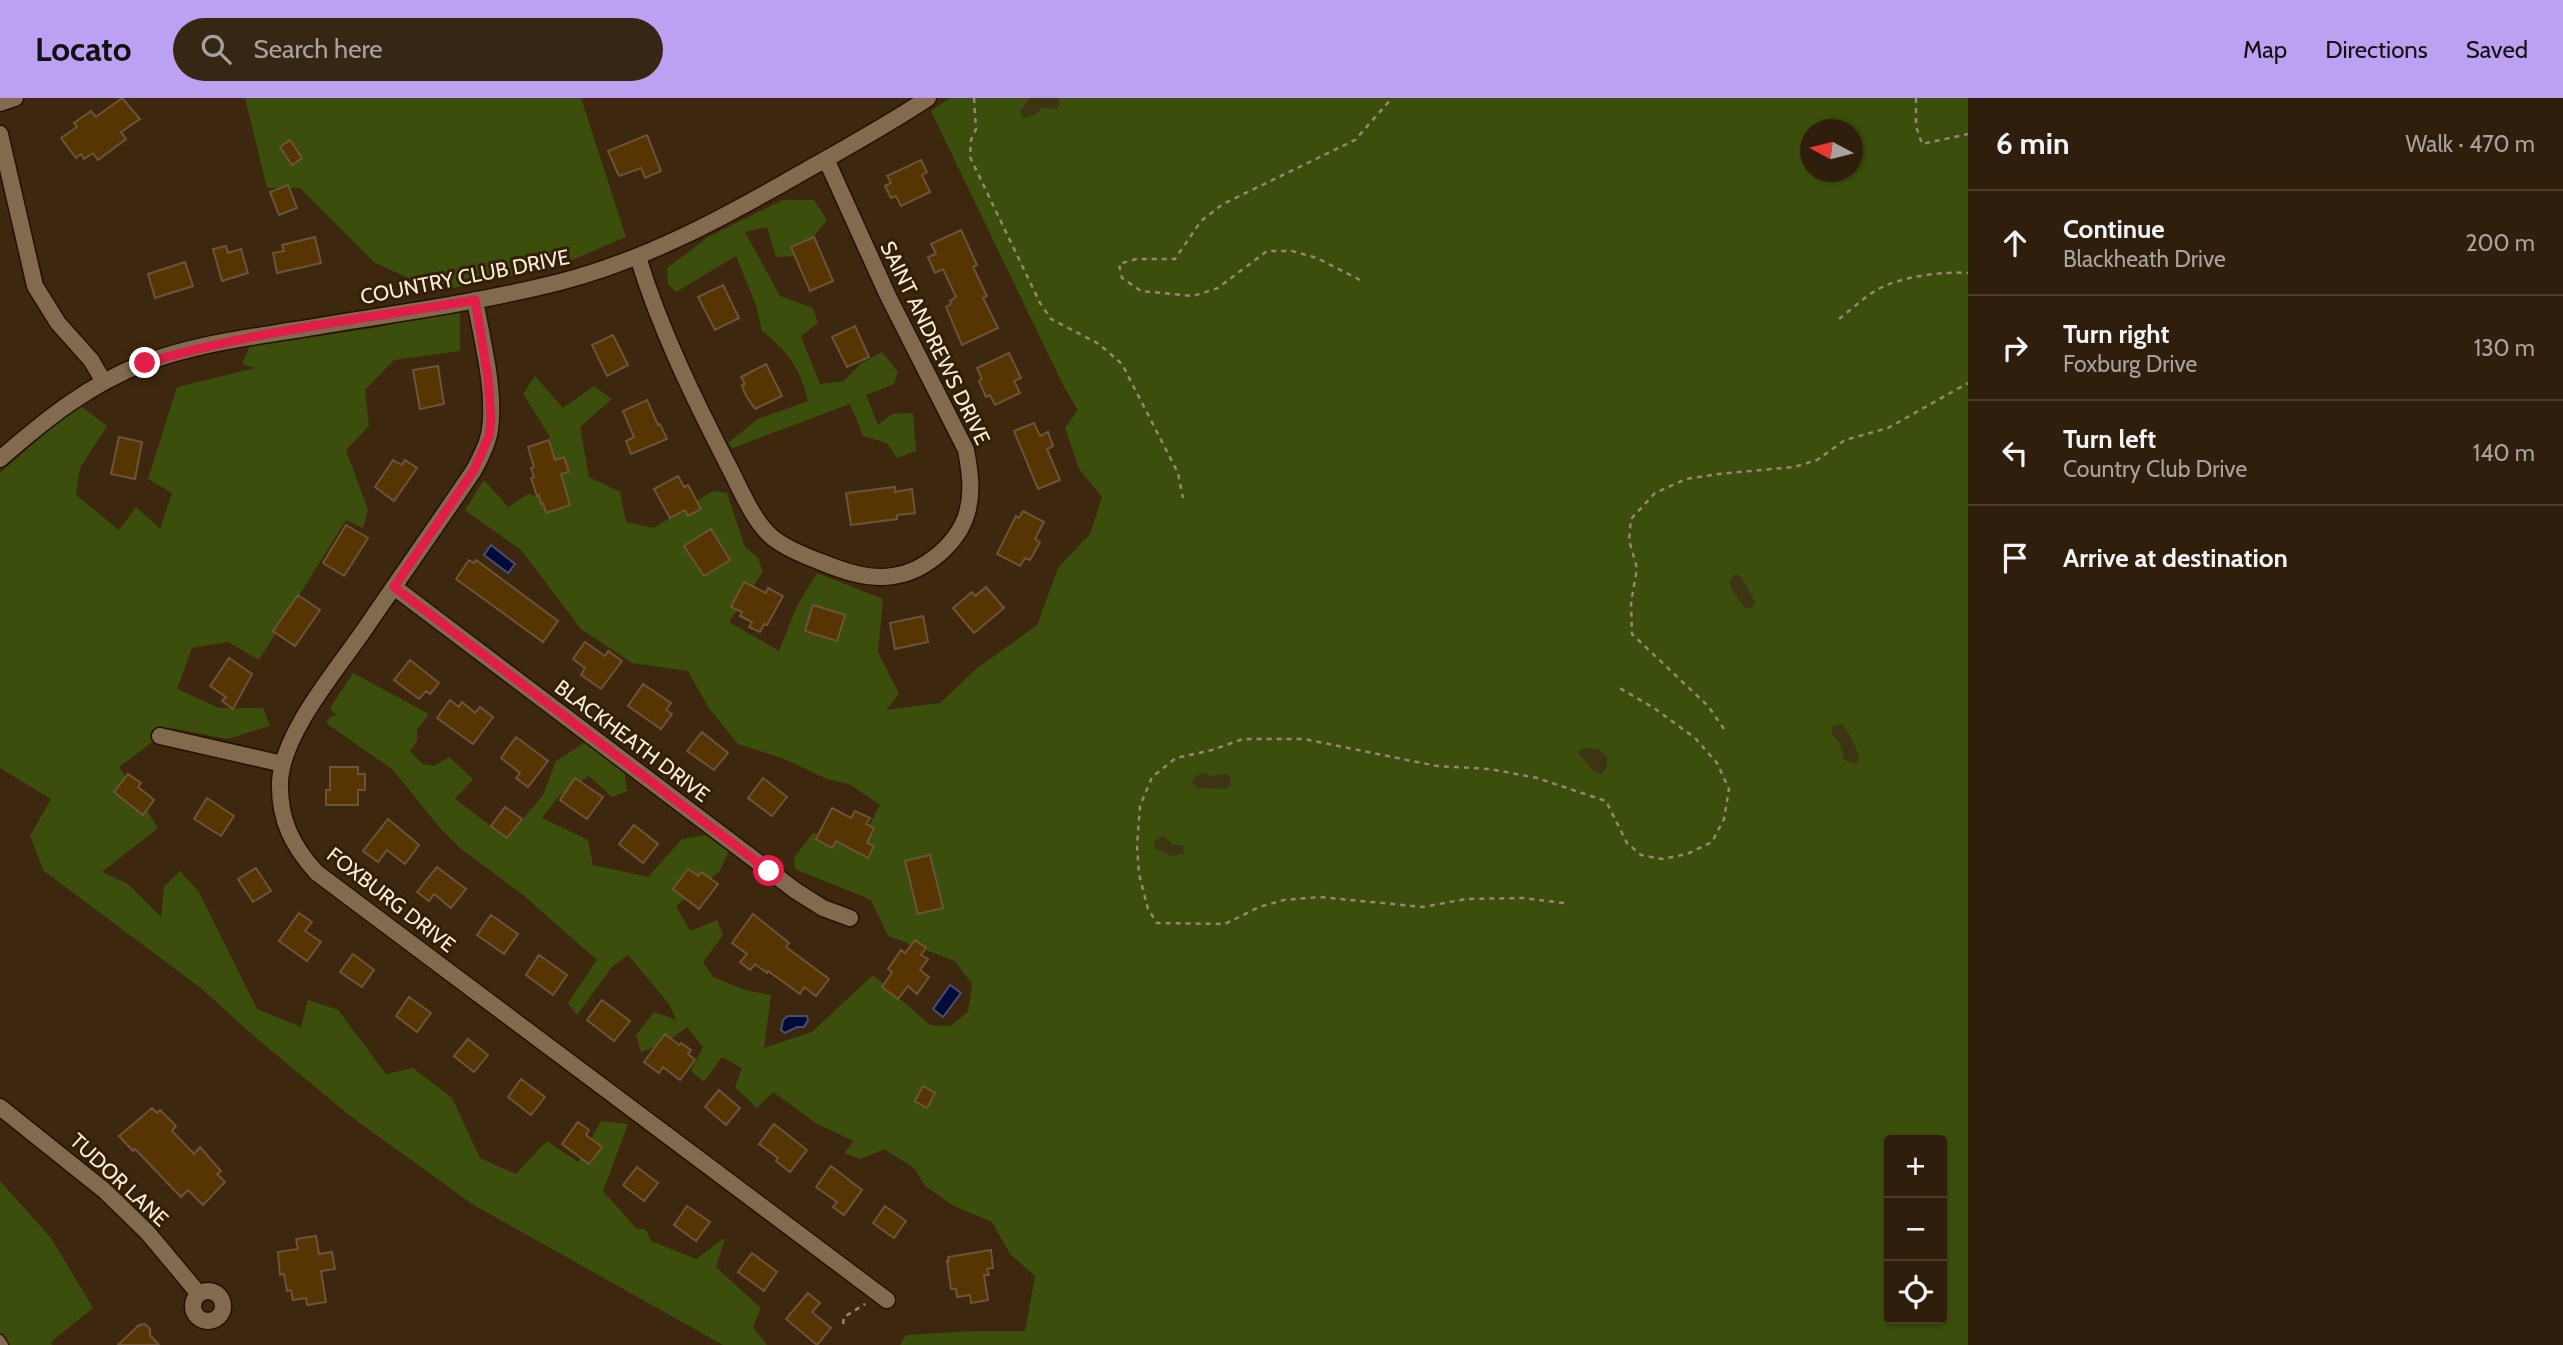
<!DOCTYPE html>
<html lang="en">
<head>
<meta charset="utf-8">
<style>
  :root { --surface:#2e1e0b; --page:#362714; --text:#f1f3f6; --muted:#a7a29d; --line:#493c2c; --accent:#bca0f2 }
  body { margin:0; font-family:Cabin,sans-serif; background:var(--page); color:var(--text) }
  .controls { position:absolute; right:21px; bottom:21px; display:grid; overflow:hidden; border-radius:7px; box-shadow:0 2px 5px #0004 }
  .controls button { width:63px; height:63px; display:grid; place-items:center; padding:0; border:0; border-bottom:2px solid var(--line); background:var(--surface); color:var(--text); font:35px sans-serif }
  .compass { position:absolute; left:1800px; top:21px; width:63px; height:63px; border-radius:50%; background:var(--surface); box-shadow:0 2px 5px #0004; rotate:277deg }
  .stop { position:absolute; width:21px; height:21px; margin:-16px; border:5px solid #e11d48; border-radius:50%; background:#fff }
  .stop.end { background:#e11d48; border-color:#fff; box-shadow:0 2px 7px #0008 }
  .list { margin:0; padding:0; list-style:none }
  h2 { display:flex; justify-content:space-between; align-items:center; height:91px; margin:0; padding:0 28px; font-size:30px }
  h2 small { font-size:23px; font-weight:400; color:var(--muted) }
  .list li { display:grid; grid-template-columns:46px 1fr auto; gap:21px; align-items:center; box-sizing:border-box; height:105px; padding:0 28px; border-top:2px solid var(--line) }
  .list b { display:block; font-size:26px; white-space:nowrap }
  .list p { margin:0; font-size:23px; white-space:nowrap; color:var(--muted) }
  .list em { font-size:23px; font-style:normal; color:var(--muted) }
  .icon { flex:none; width:38px; height:38px; fill:none; stroke:currentColor; stroke-width:2; stroke-linecap:round; stroke-linejoin:round }
  .map { position:relative; flex:none; width:1968px; height:1247px; overflow:hidden }
  header { display:flex; align-items:center; gap:42px; box-sizing:border-box; height:98px; padding:0 35px; background:var(--accent); color:#111 }
  header strong { font-size:33px }
  nav { display:flex; gap:38px; margin-inline-start:auto; font-size:24px }
  .search { width:490px; height:63px; background:var(--page); display:flex; align-items:center; gap:18px; box-sizing:border-box; padding:0 24px; border-radius:38px; color:var(--muted); font-size:26px }
  main { display:flex }
  aside { flex:1; background:var(--surface) }
  .map>svg:first-child { display:block }
  .green { fill:#3c4e0c; fill-rule:evenodd }
  .sand { fill:#3d3414 }
  .water { fill:#000b3b; stroke:#4b4e6c; stroke-width:2 }
  .building { fill:#573502; stroke:#6b543a; stroke-width:2 }
  .lines { fill:none; stroke-linecap:round; stroke-linejoin:round }
  .lane-casing { stroke:#231000; stroke-width:11 }
  .street-casing { stroke:#231000; stroke-width:19 }
  .path { stroke:#988672; stroke-width:2.5; stroke-dasharray:5 5; stroke-linecap:butt }
  .lane { stroke:#826a4f; stroke-width:8 }
  .street { stroke:#826a4f; stroke-width:16 }
  .route { stroke:#e11d48; stroke-width:9 }
  .labels { text-anchor:middle; stroke-width:6; stroke-linejoin:round; paint-order:stroke }
  .street-label { font-size:21px; fill:#faecdd; stroke:#321f05 }
</style>
</head>
<body>
<header>
<strong>Locato</strong>
<div class="search"><svg class="icon" aria-label="search" viewBox="0 0 24 24"><circle cx="10" cy="10" r="6"/><path d="M15 15l6 6"/></svg>Search here</div>
<nav><a>Map</a><a>Directions</a><a>Saved</a></nav>
</header>
<main>
<div class="map">
<svg width="1968" height="1247" viewBox="0 0 1968 1247">
  <rect width="100%" height="100%" fill="#3d280f"/>
  <!-- green -->
  <path class="green" d="M245 0H581L626 139 553 170 438 193 375 165 300 90H267Z
    M950 0H1968V1247H900L906 1237 974 1233H1025L1035 1178 1010 1156 992 1124 954 1108 925 1088 914 1070 884 1051 861 1061 844 1055 854 1043 817 1026 773 994 757 1010 735 989 742 970 722 959 704 984 691 973 703 949 687 929 664 946 641 954 636 937 654 914 676 922 669 906 628 857 612 869 577 917 568 905 597 862 523 797 460 750 440 730 393 672 326 625 330 619 336 617 330 610 353 575 429 616 417 632V643L410 653 423 666 434 668 449 659 473 681 455 701 507 740 543 697 556 663 587 643 624 671 627 693 612 699 589 678 559 698 542 720 588 742 593 767 648 779 682 741 712 736 729 752 720 773 676 808 690 833 717 822 723 837 703 864 713 879 745 892 771 897 764 950 812 934 873 877 930 927 950 928 968 914 972 886 955 863 888 838 871 802 795 771 794 760 813 735 859 747 880 707 849 686 827 681 782 660 738 646 708 609 688 573 632 565 581 531 521 452 465 412 484 382 508 409 528 396 555 403 550 339 523 296 535 278 563 310 594 288 612 301 580 329 589 379 620 394 626 424 654 430 713 393 727 395 745 449 758 460 763 474 729 524 779 553 797 508 817 475 883 501 878 554 899 596 886 612 940 605 975 572 1037 527 1058 470 1090 436 1102 399 1079 371 1065 330 1078 312 1064 289 931 13ZM1811 32H1853V74H1811ZM1889 1042H1942V1221H1889Z
    M783 102H814L827 122 798 158 776 159 767 129 745 134 780 198 813 210 818 225 801 238 820 286 844 283 860 266 882 254 898 274 894 286 866 297 878 327 892 316 913 315 916 353 897 360 887 345 863 338 850 306 733 350 728 345 758 321 808 303C802 273 786 251 762 233L756 207 736 158 676 194 668 186 667 170 708 139Z
    M460 214V253L394 262 365 292 369 328 346 352 368 412 363 430 346 422 259 562 228 544 192 550 177 591 219 610H263L270 628 227 641 171 630 119 669 158 730 102 774 128 786 161 819 164 789 180 773 199 794 257 911 301 929 308 902 338 912 386 976 413 970 452 1000 480 1060 516 1076 547 1043 578 1064 601 1023 628 1026 603 1093 636 1130 646 1132 651 1143 696 1161 725 1140 716 1169 761 1210 753 1229 767 1247H723L472 1106 349 1017 255 939 202 891 44 773 30 738 51 701 0 670V375L78 306 107 328 80 370 76 397 119 432 136 409 160 431 172 395 148 381 177 289 256 270 242 266 250 248 380 229 425 218Z
    M0 1083 51 1140 93 1210 51 1244 52 1247H0Z"/>
  <!-- sand -->
  <path class="sand" d="M1030 0H1058L1060 7 1056 11 1042 10 1035 17 1023 20 1020 13Z
    M1735 476 1741 478 1755 504 1752 509 1746 510C1741 505 1730 490 1729 484Z
    M1840 626C1849 631 1858 651 1859 662L1856 666 1844 662 1840 646 1831 634 1833 628Z
    M1584 650 1598 651 1607 659V670L1601 676 1591 671 1578 654Z
    M1202 675 1211 678 1227 676 1231 681 1230 687 1225 691 1197 690 1192 684 1195 679Z
    M1163 738 1173 746 1183 748 1184 756 1171 758 1155 750 1154 743Z"/>
  <!-- water -->
  <path class="water" d="M491 447 515 466 508 475 484 457Z
    M950 887 961 895 943 919 933 911Z
    M788 918H807L808 922 804 929H797L785 935 781 932 783 922Z"/>
  <!-- building -->
  <path class="building" d="M122 0 140 21 121 34 126 41 98 62 93 55 84 61 81 56 76 60 61 40 77 29 74 25 91 13 96 19Z
    M647 37 661 73 645 80 641 70 619 78 608 53Z
    M290 42 302 60 292 67 280 49Z
    M921 62 927 74 922 77 930 94 901 108 896 98 891 100 885 88 891 85 887 78Z
    M288 87 297 110 279 117 270 94Z
    M961 132 977 167 973 169 987 198 983 200 998 230 962 247 946 209 951 206 950 203 956 199 943 171 935 175 928 159 936 156 931 146Z
    M315 139 321 165 277 175 273 155 284 153 282 147Z
    M814 139 833 183 810 193 791 149Z
    M226 148 228 155 241 151 248 175 222 183 213 151Z
    M185 164 193 188 155 200 148 176Z
    M723 187 739 220 715 232 698 199Z
    M855 228 869 259 847 269 832 239Z
    M613 237 628 267 607 278 592 247Z
    M1009 255 1021 280 1014 283 1020 295 995 307 990 297 986 299 979 283 982 281 977 270Z
    M766 266 782 298 755 311 745 296 742 287 745 286 741 279Z
    M438 268 444 306 420 311 413 272Z
    M647 302 658 327 660 326 667 341 631 356 626 343 634 339 623 313Z
    M1034 325 1040 338 1048 334 1053 348 1047 351 1060 382 1038 391 1014 333Z
    M119 339 142 344 135 381 111 376Z
    M549 342 555 362 564 359 569 374 561 376 570 407 546 415 543 405 541 406 539 397 537 398 531 380 534 379 531 370 534 369 528 349Z
    M393 362 402 367 405 362 417 370 394 403 375 389Z
    M678 378 684 389 688 387 701 411 688 418 685 412 670 420 654 391Z
    M895 389V394L912 391 915 415 897 417V421L851 427 846 395Z
    M1023 413 1044 424 1035 441 1040 444 1030 462 1025 460 1020 468 997 456 1016 418 1019 420Z
    M346 427 368 440 344 478 323 465Z
    M711 431 730 462 704 478 684 448Z
    M469 462 474 465 476 462 558 523 543 544 456 481Z
    M744 484 766 495 768 490 783 498 767 527 764 526 760 534 749 529 752 524 740 518 742 514 731 509Z
    M986 489 1004 510 974 535 953 510 972 494 975 498Z
    M298 497 320 512 295 548 273 533Z
    M813 507 845 517 837 543 805 533Z
    M923 518 928 544 895 551 890 525Z
    M585 544 605 558 608 553 622 563 601 591 581 577 585 570 573 561Z
    M229 560 252 576 233 611 222 603 226 599 210 588Z
    M410 562 439 585 430 596 426 593 419 601 394 582Z
    M643 586 671 605 666 612 672 616 661 631 628 608Z
    M450 602 459 609 462 604 475 615 480 609 493 619 473 646 437 620Z
    M702 634 728 655 714 672 687 653Z
    M516 639 548 663 528 689 516 680 520 675 501 660Z
    M330 669H358V676H365V692H358V707H326V692H330Z
    M128 676 141 685 138 689 154 702 143 717 114 694Z
    M575 680 603 699 587 721 560 702Z
    M763 680 787 699 772 718 748 700Z
    M207 700 234 718 221 738 194 721Z
    M505 709 522 721 507 740 491 728Z
    M832 710 851 720 855 713 870 720 866 726 874 730 867 745 874 748 868 760 836 743 832 750 816 741Z
    M388 721 419 747 405 766 387 752 378 764 363 753Z
    M634 727 658 746 643 765 619 746Z
    M930 757 943 810 918 816 905 763Z
    M437 769 466 791 451 810 434 796 429 803 417 794Z
    M256 770 271 793 253 804 238 781Z
    M688 771 698 778 701 774 718 786 699 811 673 791Z
    M299 815 312 824 305 833 321 844 307 863 279 843Z
    M753 816 789 845 786 849 829 881 816 898 804 889 800 896 768 873 767 875 755 866 750 872 740 864 747 856 732 845Z
    M491 817 518 836 504 856 477 837Z
    M915 842 926 850 921 857 928 861 920 872 929 879 917 896 908 888 898 901 882 889 892 874 888 871 901 852 905 855Z
    M353 856 374 872 362 889 340 874Z
    M539 857 567 877 553 897 526 877Z
    M409 899 431 915 417 934 396 918Z
    M602 902 630 923 614 943 587 922Z
    M665 936 679 947 681 945 691 952 688 956 695 962 680 982 663 969 659 975 644 964Z
    M468 941 488 957 474 974 454 958Z
    M521 981 545 999 531 1017 508 999Z
    M923 988 935 995 927 1010 915 1003Z
    M719 992 740 1010 726 1027 705 1009Z
    M152 1010 157 1015 160 1012 176 1028 172 1033 194 1056 200 1049 221 1073 217 1076 225 1084 203 1107 188 1092 181 1099 135 1051 133 1053 119 1038Z
    M578 1024 589 1032 586 1037 602 1049 589 1066 562 1046Z
    M774 1026 807 1052 790 1074 776 1063 778 1060 759 1046Z
    M831 1068 862 1092 844 1117 833 1109 837 1104 816 1089Z
    M637 1069 658 1085 644 1103 623 1087Z
    M687 1108 710 1124 696 1143 674 1127Z
    M885 1108 906 1123 894 1140 873 1125Z
    M316 1138 319 1156 332 1154 335 1171 321 1173 326 1204 307 1207 306 1200 293 1202 291 1192 287 1193 284 1176 280 1177 278 1154 298 1151 296 1141Z
    M991 1152 993 1170 987 1171 989 1177H984L988 1202 971 1205 970 1197 957 1199 956 1191H951L947 1163H949L948 1159Z
    M752 1155 777 1174 764 1193 738 1174Z
    M808 1195 820 1205 812 1214 831 1230 817 1247 786 1221Z
    M145 1226 150 1231V1237L159 1247H118L139 1227Z"/>
  <g class="lines">
    <defs>
      <path id="lane" d="M0 1241 4 1247"/>
      <path id="street" d="M0 5 15 0
        M0 36 35 188 58 225 91 262 104 284
        M638 159C660 231 694 301 729 369 741 392 753 423 773 440 787 451 805 458 821 464 843 473 869 482 893 478 924 474 958 446 967 415 973 394 970 374 966 352L888 198 826 61
        M475 202C482 242 497 297 489 337 486 350 480 361 474 372 437 427 399 481 362 535 335 574 282 636 280 684 279 721 292 748 317 775L887 1202
        M0 361C45 322 89 286 145 265 192 247 245 240 295 232 383 217 473 206 560 184 645 162 721 121 796 78 840 53 886 28 928 0
        M394 489 796 793 823 810 850 820
        M160 638 283 666
        M0 1009 105 1093 148 1135 199 1196
        M193 1208a15 15 0 1 1 30 0a15 15 0 1 1-30 0Z"/>
    </defs>
    <!-- lane casing -->
    <use href="#lane" class="lane-casing"/>
    <!-- street casing -->
    <use href="#street" class="street-casing"/>
    <!-- path -->
    <path class="path" d="M974 0 976 31 971 42 970 59 1040 205 1051 221 1099 246 1122 266 1178 375 1183 400
      M1916 0V28L1922 46 1968 36
      M1360 182 1317 160 1292 153H1267L1218 190 1193 198 1141 193 1122 180 1119 166 1136 161H1175L1201 123 1223 106 1355 42 1392 0
      M1839 221C1851 212 1862 201 1875 193 1897 179 1942 173 1968 175
      M1724 631 1708 608 1632 536 1631 505 1637 470 1629 442 1631 421 1655 395 1686 381 1718 376 1794 369 1817 362 1845 342 1888 330 1968 285
      M1564 805 1522 800 1466 801 1423 809 1320 799 1284 802 1259 809 1225 826 1157 825 1148 811 1139 776 1137 748 1140 708 1152 679 1176 660 1212 652 1243 641H1304L1437 668 1490 671 1537 680 1606 703 1627 745 1641 757 1662 761 1687 756 1712 744 1724 721 1729 691 1717 665 1695 640 1654 610 1616 588
      M843 1226 844 1219 865 1206"/>
    <!-- lane -->
    <use href="#lane" class="lane"/>
    <!-- street -->
    <use href="#street" class="street"/>
  </g>
  <g class="lines">
    <!-- route -->
    <path class="route" d="M145 265C252 233 365 221 475 202L488 279 491 322 489 338 474 372 394 489 769 773"/>
  </g>
  <g class="labels">
    <!-- street labels -->
    <g class="street-label">
      <text transform="translate(465 179) rotate(-11)" y="7">COUNTRY CLUB DRIVE</text>
      <text transform="translate(935 245) rotate(64)" y="7">SAINT ANDREWS DRIVE</text>
      <text transform="translate(632 643) rotate(37)" y="7">BLACKHEATH DRIVE</text>
      <text transform="translate(391 802) rotate(38)" y="7">FOXBURG DRIVE</text>
      <text transform="translate(119 1082) rotate(43)" y="7">TUDOR LANE</text>
    </g>
  </g>
</svg>
<div class="controls">
<button>+</button>
<button>−</button>
<button><svg class="icon" aria-label="locate" viewBox="0 0 24 24"><circle cx="12" cy="12" r="6"/><path d="M12 2v4M12 18v4M2 12h4M18 12h4"/></svg></button>
</div>
<svg class="compass" viewBox="-18 -18 36 36"><path d="M0-13l5 13h-10z" fill="#e53935"/><path d="M0 13l5-13h-10z" fill="#a7a29d"/></svg>
<div class="stop" style="left:769px;top:773px"></div>
<div class="stop end" style="left:145px;top:265px"></div>
</div>
<aside>
<h2>6 min<small>Walk · 470 m</small></h2>
<ul class="list">
<li><svg class="icon" aria-label="ahead" viewBox="0 0 24 24"><path d="M12 20V5M6 11l6-6 6 6"/></svg><div><b>Continue</b><p>Blackheath Drive</p></div><em>200 m</em></li>
<li><svg class="icon" aria-label="right" viewBox="0 0 24 24"><path d="M7 20v-9h11M14 6l5 5-5 5"/></svg><div><b>Turn right</b><p>Foxburg Drive</p></div><em>130 m</em></li>
<li><svg class="icon" aria-label="left" viewBox="0 0 24 24"><path d="M17 20v-9H6M10 6l-5 5 5 5"/></svg><div><b>Turn left</b><p>Country Club Drive</p></div><em>140 m</em></li>
<li><svg class="icon" aria-label="arrive" viewBox="0 0 24 24"><path d="M6 21V4h12l-3 4 3 4H6"/></svg><div><b>Arrive at destination</b></div></li>
</ul>
</aside>
</main>
</body>
</html>
